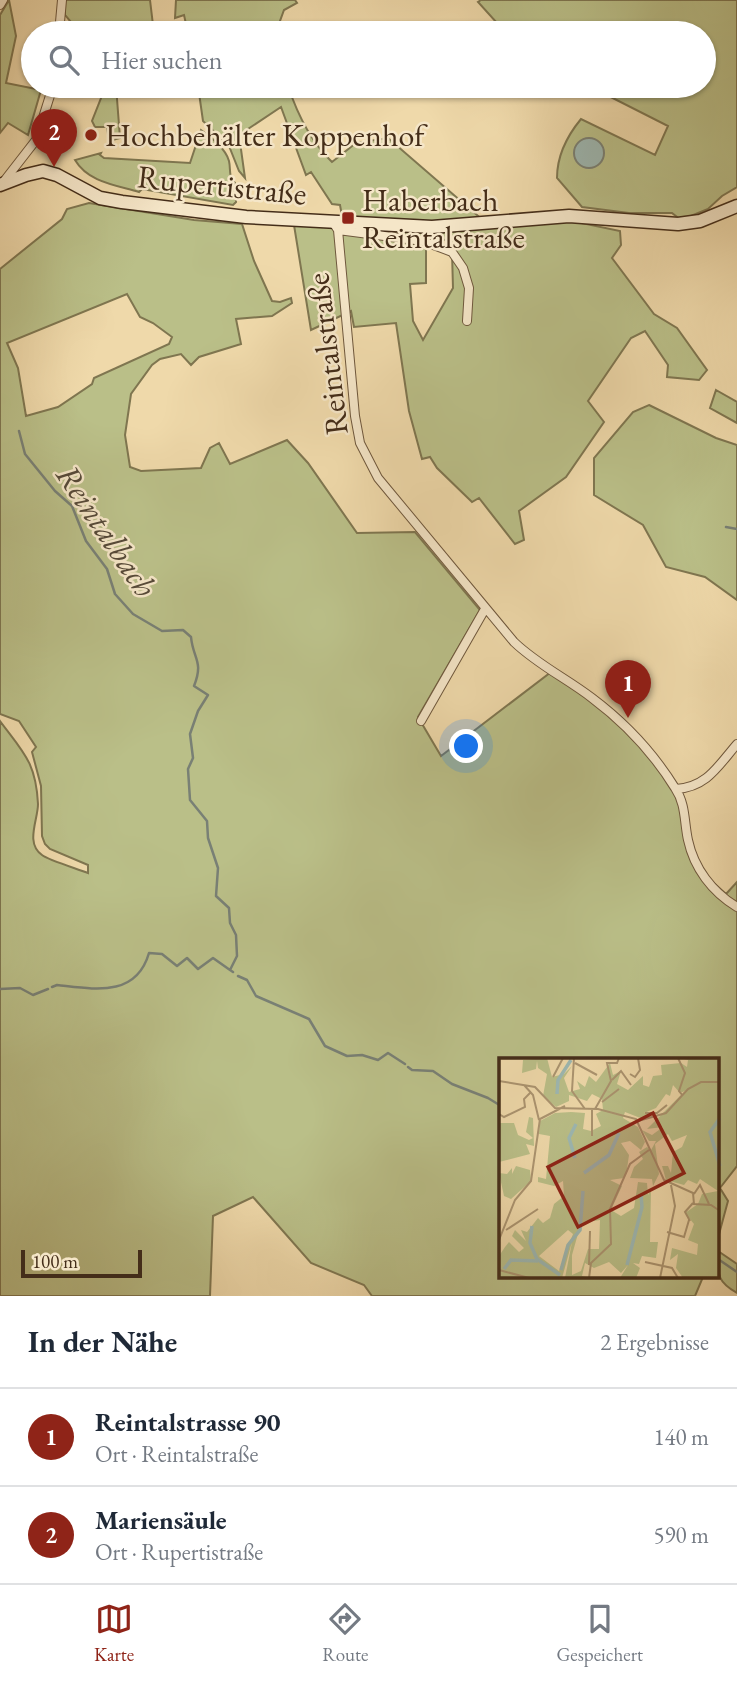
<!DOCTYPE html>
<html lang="de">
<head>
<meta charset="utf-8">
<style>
  :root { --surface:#fff; --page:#f2f2f3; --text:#1f2937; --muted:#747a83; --line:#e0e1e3; --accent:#8f2418 }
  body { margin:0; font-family:"EB Garamond",serif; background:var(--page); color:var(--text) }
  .scale { position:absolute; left:21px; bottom:18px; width:121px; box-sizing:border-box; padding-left:7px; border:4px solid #442d19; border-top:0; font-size:19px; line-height:24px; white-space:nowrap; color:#442d19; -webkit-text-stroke:5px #f5e6c8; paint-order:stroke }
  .you { position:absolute; left:467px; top:747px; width:24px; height:24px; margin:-18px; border:5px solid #fff; border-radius:50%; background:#1a73e8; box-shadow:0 0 0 10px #1a73e833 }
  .badge { display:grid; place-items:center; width:46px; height:46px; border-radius:50%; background:var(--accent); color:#fff; font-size:23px; font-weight:700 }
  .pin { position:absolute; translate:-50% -58px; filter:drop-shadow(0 2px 4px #0008) }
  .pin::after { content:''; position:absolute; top:37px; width:24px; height:21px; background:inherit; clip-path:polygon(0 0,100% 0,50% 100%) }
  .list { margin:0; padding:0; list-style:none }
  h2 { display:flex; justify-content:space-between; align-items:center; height:91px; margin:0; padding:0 28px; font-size:30px }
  h2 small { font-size:23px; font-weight:400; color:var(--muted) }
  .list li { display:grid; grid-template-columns:46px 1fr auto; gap:21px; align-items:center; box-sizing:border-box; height:98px; padding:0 28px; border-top:2px solid var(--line) }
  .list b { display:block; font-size:26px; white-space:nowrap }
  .list p { margin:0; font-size:23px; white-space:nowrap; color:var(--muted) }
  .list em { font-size:23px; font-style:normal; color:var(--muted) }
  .icon { flex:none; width:38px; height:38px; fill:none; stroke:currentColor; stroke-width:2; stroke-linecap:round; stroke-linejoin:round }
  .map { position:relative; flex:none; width:737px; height:1296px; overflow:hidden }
  .search { position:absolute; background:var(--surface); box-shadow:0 2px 5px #0004; left:21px; right:21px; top:21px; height:77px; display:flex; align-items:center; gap:18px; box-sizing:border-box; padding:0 24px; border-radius:38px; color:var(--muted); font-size:26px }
  .sheet { height:287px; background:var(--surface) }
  nav { display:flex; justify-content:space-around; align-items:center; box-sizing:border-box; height:98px; border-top:2px solid var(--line); background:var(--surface); font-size:19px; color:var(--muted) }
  nav a { display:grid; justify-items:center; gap:4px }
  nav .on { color:var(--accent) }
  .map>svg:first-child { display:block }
  .green { fill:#babf88; stroke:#7f7650; stroke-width:2; fill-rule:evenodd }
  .water { fill:#9db8b3; stroke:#798075; stroke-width:2 }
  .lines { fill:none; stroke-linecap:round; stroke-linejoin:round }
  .stream { stroke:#798075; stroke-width:2.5 }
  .street-casing { stroke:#6f583d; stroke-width:10 }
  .secondary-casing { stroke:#442d19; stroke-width:15 }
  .street { stroke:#f5e6c8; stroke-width:8 }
  .secondary { stroke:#f5e6c8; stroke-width:12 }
  .poi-dot { fill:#8f2418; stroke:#f5e6c8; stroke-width:2.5 }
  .labels { text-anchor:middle; stroke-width:5; stroke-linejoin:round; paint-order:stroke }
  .poi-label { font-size:32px; fill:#442d19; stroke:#f5e6c8; text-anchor:start }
  .street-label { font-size:32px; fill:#442d19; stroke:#f5e6c8 }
  .water-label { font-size:33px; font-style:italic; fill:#564938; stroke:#f5e6c8 }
  .inset-river { fill:none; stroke:#9db8b3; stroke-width:3.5 }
  .inset-road { fill:none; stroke:#ab9470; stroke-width:2 }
  .view { fill:#8f2418; fill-opacity:0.15; stroke:#8f2418; stroke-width:3.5 }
  .inset-edge { fill:none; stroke:#442d19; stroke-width:3.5 }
</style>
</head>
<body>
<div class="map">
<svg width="737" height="1296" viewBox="0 0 737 1296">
  <rect width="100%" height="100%" fill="#efd9aa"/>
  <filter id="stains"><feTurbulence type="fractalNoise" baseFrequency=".00286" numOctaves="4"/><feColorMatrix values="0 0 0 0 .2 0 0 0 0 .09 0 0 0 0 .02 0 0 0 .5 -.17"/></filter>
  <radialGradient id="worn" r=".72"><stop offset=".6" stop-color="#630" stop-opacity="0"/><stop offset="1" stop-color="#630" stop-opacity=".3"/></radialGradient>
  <!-- green -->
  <path class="green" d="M9 0 16 36 6 83 41 90 28 135 8 123 0 133V15Z
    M65 0H150L153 25 143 33H69L71 22 65 15Z
    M176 0H295L297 3 284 10 280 21 283 27 295 33H188L184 15 175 18Z
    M481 0H737V187L722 196 708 209 681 220 672 213H629L582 207 557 178C557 155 567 136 581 119L655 155 668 126 589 86H704V33H506L478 2Z
    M103 86H116L120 138 109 141 107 127H95L92 121 103 93Z
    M198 86H288C297 113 310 141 332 162L356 143 388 138 492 228 572 221 620 231 621 245 612 258 654 314 677 328 707 370 699 380 667 377 668 365 645 331 631 338 588 401 604 422 566 477 519 511 524 540 515 544 479 498 472 502 437 468 430 457 422 459 409 411 396 323 354 327 351 311 311 330 294 225 344 227 340 205 332 204 311 172 306 175 281 107 239 135 245 178 239 171 229 146 203 121ZM426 237 441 238 457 247 452 252 453 288 423 340 413 321 410 284 426 283Z
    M201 130C210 136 226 149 229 161 231 170 228 176 235 183L236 202 233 205 142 189 139 192C115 185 88 182 75 160L101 153 100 155 104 158 190 163Z
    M89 203 194 220 242 224 254 261 272 301 280 302 291 298 292 303 272 316 236 319 241 344 199 357 191 365 181 354 160 359 152 365 131 394 125 435 130 467 141 471 201 468 210 448 219 443 230 464 287 440 308 463 357 533 415 532 480 610 418 717 441 756 555 669 630 732 676 789 697 868 726 894 737 882V1166L720 1188 728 1201 718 1238V1060H501V1277H703L695 1296H372L364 1285 311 1263 253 1197 213 1216 210 1296H0V721C23 752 36 762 38 804 38 820 25 843 42 855 48 860 78 869 88 873V865L50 849 45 844 42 836 41 786 32 752 36 747 19 721 0 714V269L62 219 67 209ZM127 294 140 317 153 323 172 337 169 344 94 378 92 384 58 407 26 416 18 368 7 343Z
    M716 390 737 402V423L710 408Z
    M649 405 716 438 737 445V600L705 577 666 567 643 525 594 495V458L633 412Z
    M718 1251 737 1264V1293C716 1281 718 1274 718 1251Z"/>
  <!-- water -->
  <path class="water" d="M574 153a15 15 0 1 1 30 0a15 15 0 1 1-30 0Z"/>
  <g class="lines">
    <!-- stream -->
    <path class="stream" d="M19 431 25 454 55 491 72 506 86 541 107 569 115 594 133 614 162 631 183 630 191 637C193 659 204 661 194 686L208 695 198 711 190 734 193 758 188 769 190 800 207 821 208 838 218 868 216 896 229 908 230 923 236 935 237 956 230 970 233 972
      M726 527 737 529
      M238 976 247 980 256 996 309 1019 325 1046 347 1056 362 1055 378 1060 388 1053 405 1064
      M52 987 57 985C94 989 136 998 149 953L162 954 177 966 187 958 198 969 213 958 230 970
      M0 989 20 988 33 995 48 989
      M408 1067 412 1070 433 1071 452 1084 488 1098 501 1106
      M718 1259 737 1272"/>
    <defs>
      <path id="street" d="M0 5 3 0
        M59 33 62 0
        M1 185 36 140 53 86
        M332 221 338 230 355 416 360 443 378 478 514 642C538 665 566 678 592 698 624 722 654 754 675 788 686 804 684 822 688 840 694 868 712 892 737 907
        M338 230 423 241 452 252 463 268 469 288 467 321
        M421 721 485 609
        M676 789C707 787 718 766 737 744"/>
      <path id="secondary" d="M0 185 26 175 43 171 57 175 100 198 122 202 246 217 432 227 569 216 678 224 700 221 737 206"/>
    </defs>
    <!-- street casing -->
    <use href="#street" class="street-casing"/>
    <!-- secondary casing -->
    <use href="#secondary" class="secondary-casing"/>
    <!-- street -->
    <use href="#street" class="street"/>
    <!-- secondary -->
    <use href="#secondary" class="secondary"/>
  </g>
  <!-- markers -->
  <g class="poi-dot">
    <circle cx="91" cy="135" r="7"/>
    <rect x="341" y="211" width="14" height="14" rx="3.5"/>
  </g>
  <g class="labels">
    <!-- poi labels -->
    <g class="poi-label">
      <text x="105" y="146">Hochbehälter Koppenhof</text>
      <text x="362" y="211">Haberbach<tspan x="362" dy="37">Reintalstraße</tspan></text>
    </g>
    <!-- street labels -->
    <g class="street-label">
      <text transform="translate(222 185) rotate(6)" y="11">Rupertistraße</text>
      <text transform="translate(327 354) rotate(-97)" y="11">Reintalstraße</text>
    </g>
    <!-- water labels -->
    <g class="water-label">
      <text transform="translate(107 530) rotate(56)" y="12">Reintalbach</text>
    </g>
  </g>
  <!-- overview -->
  <g transform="translate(499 1058)">
    <rect width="220" height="220" fill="#efd9aa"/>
    <path d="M48 0 53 19 65 16 73 8 65 20 70 34 81 31 78 23 86 29 90 18 97 24 111 5 114 17 122 13 118 26 129 32 144 18V27L150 29 154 18 163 17 162 7 182 5 188 9 189 2 181 0H220V220H184L177 210 179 196 171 202 173 190 198 197 199 186 189 182 195 166 186 155 199 146 203 136 219 133 201 121 198 126 189 122 185 127 167 122 163 108H169L172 115 174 94 183 89 188 77 173 83 169 76 156 86 160 116 154 128 153 121 131 120 135 109 144 101 140 94 148 89 152 92 157 83H150L143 72 153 77 164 69 148 71 186 33 181 35 174 27 171 38 167 36 157 50 145 55 155 56 144 61 126 54 124 60 139 69 146 84 142 92 131 83 122 85 130 97 128 111 125 120 111 122 123 128 112 152 122 158 135 150 139 124 148 125 149 137 152 130 151 184H159L157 200 143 198 140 206 134 205 141 210 137 220H121L129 207 122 215 110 204 95 210 86 205 83 218 90 220H66L73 184 63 220H0V198L6 189 10 184 20 194 25 190 13 178 16 172 27 183 22 172 28 174 39 160 44 165 51 160 55 146 65 138 64 123 55 128 39 124V119L47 121 51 78 40 76 41 63 56 55 72 54 86 55 84 71 92 73 102 68 97 56 104 52 103 41 93 36 88 43 70 37V43L57 49 44 38 48 16 39 10 38 3 37 11 23 15 24 2ZM101 162 100 191H89L82 213 73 217V197L82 165ZM69 172 74 176 60 213 40 198ZM30 59 34 60 35 88 27 86 31 96 0 104V65H15L19 77 30 82 34 80 27 74ZM17 108 31 112 32 123 12 141 5 138 0 115 8 116 13 110V116Z" fill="#babf88" fill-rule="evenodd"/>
    <path class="inset-river" d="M58 36 59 22 72 2M221 60 211 74 221 108M76 100 70 80 77 66M85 115 110 97 120 75M33 168 31 185 38 201 61 217M128 207 143 149 142 136M5 211 12 202 39 203M62 212 69 187 81 172 84 133"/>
    <path class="inset-road" d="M75 0 73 33 86 51M179 0 186 15 180 33 184 38M76 5 98 17M131 16 136 19 141 12 139 0M54 19 64 0M113 22 122 13 132 27M0 23 36 29 56 50 99 51 137 61 165 122 194 135 195 146 212 147 221 153M25 27 34 37 40 62M103 44 120 31M96 51 112 23 108 5H118L120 0M146 55H158L168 47M0 56 5 59 26 49 25 41 32 34M139 63 167 55 189 31 202 24H221M93 78V52M195 136 201 127 210 146M191 163 186 154 194 145M7 172 39 151M168 174 185 179 190 162M0 182 16 142 32 123 41 61 66 48M146 204 173 210 179 220M90 207 91 173M0 212 30 220M90 220 92 205 112 186 111 151 131 106 150 92M161 220 176 148 172 127"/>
    <path class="view" d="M154 55 185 115 79 169 49 109Z"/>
    <rect width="220" height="220" class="inset-edge"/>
  </g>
  <rect width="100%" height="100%" filter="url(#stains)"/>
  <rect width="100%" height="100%" fill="url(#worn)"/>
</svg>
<div class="scale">100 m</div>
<div class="you"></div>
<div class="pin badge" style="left:628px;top:718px">1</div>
<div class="pin badge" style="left:54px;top:167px">2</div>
<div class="search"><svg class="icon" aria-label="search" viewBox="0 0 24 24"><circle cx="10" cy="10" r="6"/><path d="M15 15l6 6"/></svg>Hier suchen</div>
</div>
<section class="sheet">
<h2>In der Nähe<small>2 Ergebnisse</small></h2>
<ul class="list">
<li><span class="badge">1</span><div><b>Reintalstrasse 90</b><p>Ort · Reintalstraße</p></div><em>140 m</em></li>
<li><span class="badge">2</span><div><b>Mariensäule</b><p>Ort · Rupertistraße</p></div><em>590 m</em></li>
</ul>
</section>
<nav>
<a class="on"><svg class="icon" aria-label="map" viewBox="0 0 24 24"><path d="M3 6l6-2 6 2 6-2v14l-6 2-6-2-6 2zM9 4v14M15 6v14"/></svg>Karte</a>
<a><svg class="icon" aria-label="directions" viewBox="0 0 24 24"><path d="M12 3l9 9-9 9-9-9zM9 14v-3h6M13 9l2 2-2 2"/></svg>Route</a>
<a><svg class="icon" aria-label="saved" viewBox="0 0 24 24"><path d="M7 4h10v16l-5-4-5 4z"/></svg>Gespeichert</a>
</nav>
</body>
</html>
